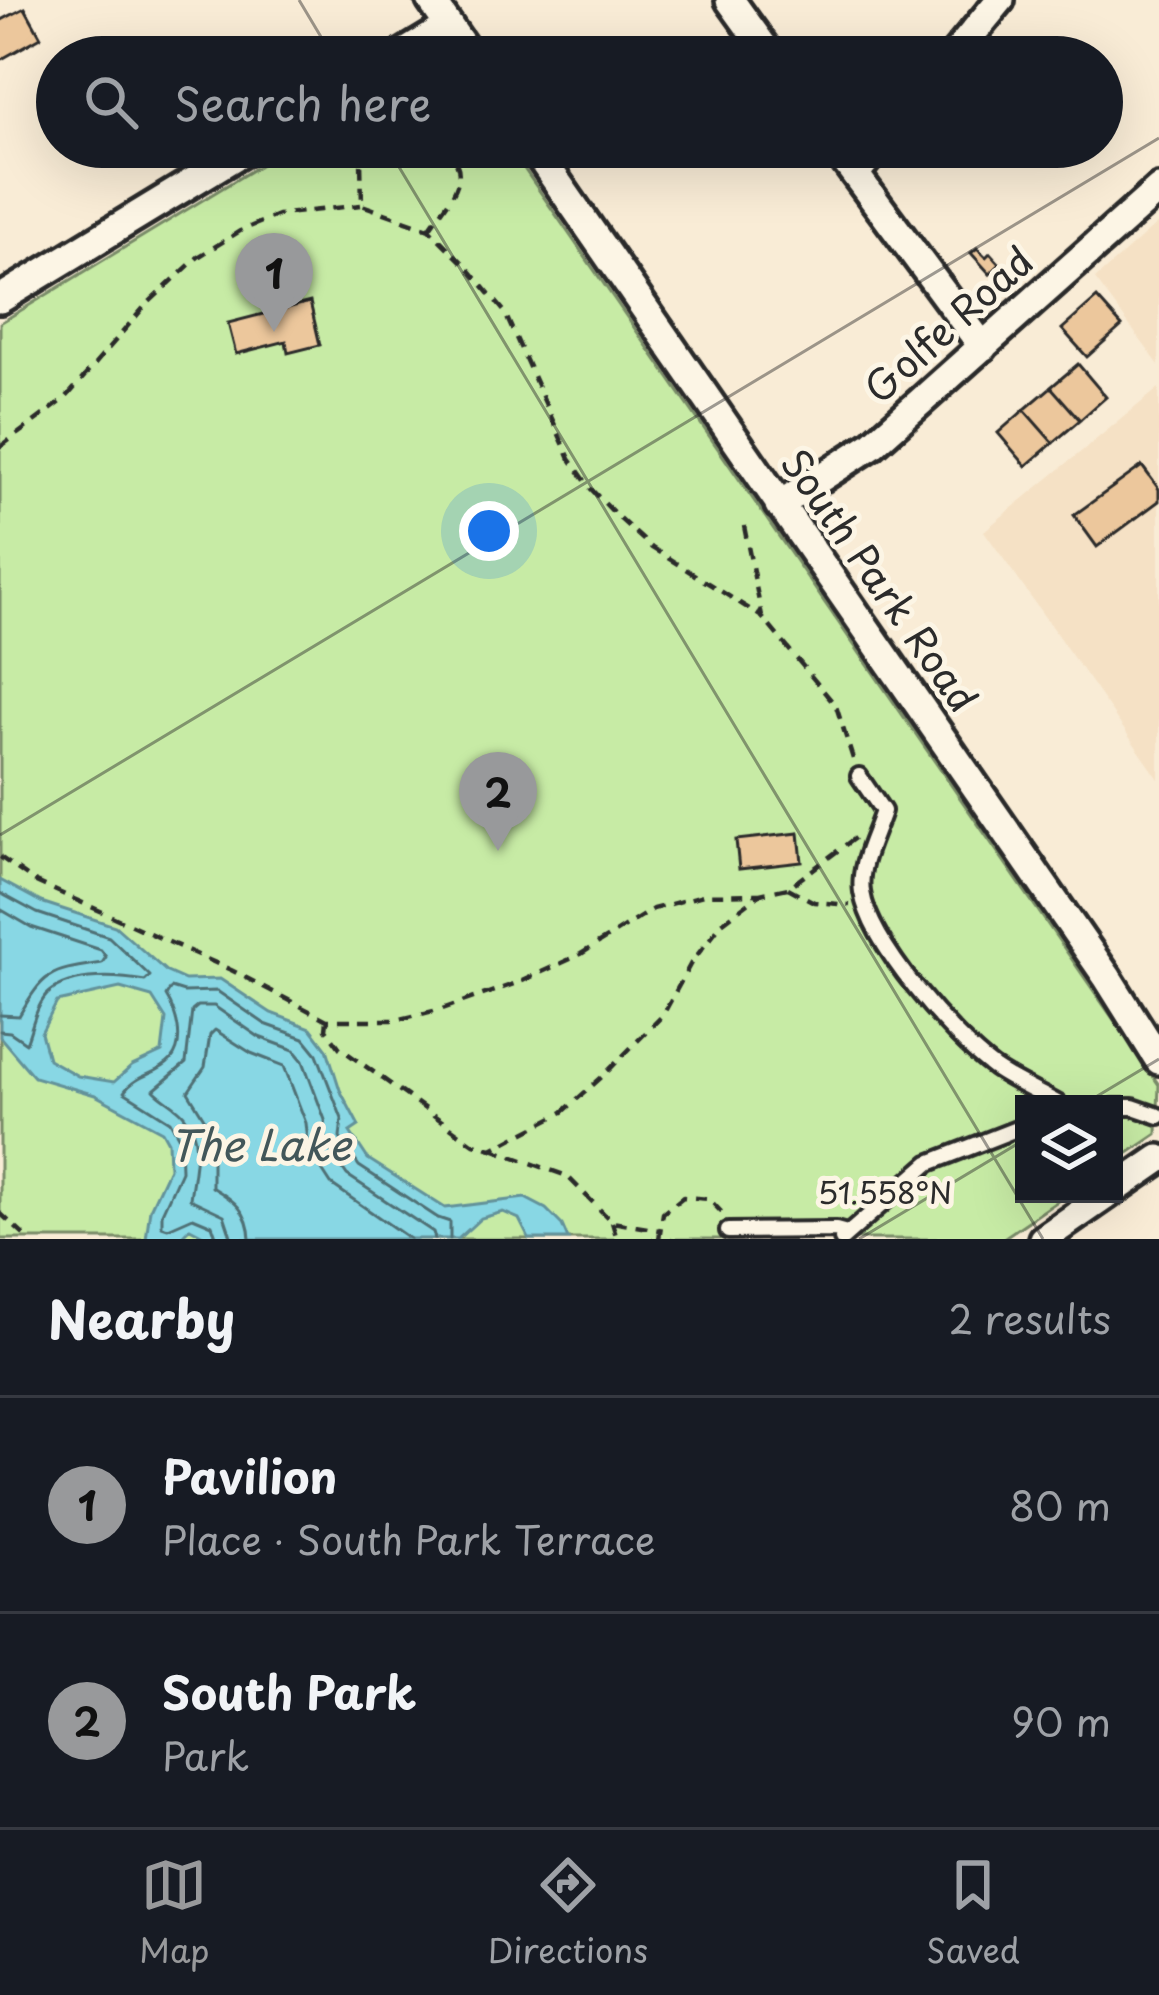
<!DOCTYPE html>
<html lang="en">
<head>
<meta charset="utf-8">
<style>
  :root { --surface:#171b24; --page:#20242c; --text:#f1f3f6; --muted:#9ea1a6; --line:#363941; --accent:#98999b }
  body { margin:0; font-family:"Playpen Sans",sans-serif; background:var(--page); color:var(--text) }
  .controls { position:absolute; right:36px; bottom:36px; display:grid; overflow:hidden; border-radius:0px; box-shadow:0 12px 48px #0002 }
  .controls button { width:108px; height:108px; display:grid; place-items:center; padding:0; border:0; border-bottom:3px solid var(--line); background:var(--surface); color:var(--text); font:60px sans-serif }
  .you { position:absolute; left:489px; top:531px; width:42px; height:42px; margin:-30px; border:9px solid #fff; border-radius:50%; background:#1a73e8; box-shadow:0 0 0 18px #1a73e833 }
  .badge { display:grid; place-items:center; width:78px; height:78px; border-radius:50%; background:var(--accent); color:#111; font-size:39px; font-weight:700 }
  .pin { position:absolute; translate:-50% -99px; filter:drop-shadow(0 3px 6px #0008) }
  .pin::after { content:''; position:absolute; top:63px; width:42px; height:36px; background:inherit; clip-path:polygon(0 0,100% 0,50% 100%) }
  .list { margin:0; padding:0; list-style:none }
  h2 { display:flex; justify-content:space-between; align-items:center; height:156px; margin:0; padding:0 48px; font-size:51px }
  h2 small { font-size:39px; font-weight:400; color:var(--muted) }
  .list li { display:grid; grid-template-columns:78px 1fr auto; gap:36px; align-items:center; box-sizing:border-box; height:216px; padding:0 48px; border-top:3px solid var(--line) }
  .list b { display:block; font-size:45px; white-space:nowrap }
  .list p { margin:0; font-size:39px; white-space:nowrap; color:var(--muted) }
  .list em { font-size:39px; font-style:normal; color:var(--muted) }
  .icon { flex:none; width:66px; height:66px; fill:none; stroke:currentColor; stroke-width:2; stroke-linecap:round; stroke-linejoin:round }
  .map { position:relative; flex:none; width:1159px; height:1239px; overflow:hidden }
  .search { position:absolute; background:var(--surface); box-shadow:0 12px 48px #0002; left:36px; right:36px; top:36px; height:132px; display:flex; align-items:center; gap:30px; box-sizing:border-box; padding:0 42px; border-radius:66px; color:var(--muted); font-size:45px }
  .sheet { height:588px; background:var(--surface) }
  nav { display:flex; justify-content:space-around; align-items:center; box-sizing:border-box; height:168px; border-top:3px solid var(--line); background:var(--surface); font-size:33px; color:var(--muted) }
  nav a { display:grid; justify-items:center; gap:6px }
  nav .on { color:var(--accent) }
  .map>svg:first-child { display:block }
  .built { fill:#f5e1c5 }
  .green { fill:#c7eba5; stroke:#798b68; stroke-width:3 }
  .water { fill:#88d7e4; stroke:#63929a; stroke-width:3; fill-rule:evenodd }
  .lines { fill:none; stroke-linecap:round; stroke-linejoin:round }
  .shore { stroke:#507075; stroke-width:3 }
  .building { fill:#ecc79c; stroke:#2b2b2b; stroke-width:3 }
  .service-casing { stroke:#2b2b2b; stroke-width:22 }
  .minor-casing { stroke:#2b2b2b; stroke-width:36 }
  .path { stroke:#2b2b2b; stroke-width:4.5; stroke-dasharray:12 9; stroke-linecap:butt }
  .service { stroke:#fcf5e5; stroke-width:14 }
  .minor { stroke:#fcf5e5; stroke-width:27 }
  .ticks { fill:none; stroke:#2b2b2b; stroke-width:3; stroke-opacity:0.45 }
  .labels { text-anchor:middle; stroke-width:10; stroke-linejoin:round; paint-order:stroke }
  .street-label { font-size:39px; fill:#2b2b2b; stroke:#fcf5e5 }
  .water-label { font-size:42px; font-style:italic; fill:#425659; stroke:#fcf5e5 }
  .ticks-label { font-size:30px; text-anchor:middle; fill:#2b2b2b; stroke:#fcf5e5; stroke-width:10; stroke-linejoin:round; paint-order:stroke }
</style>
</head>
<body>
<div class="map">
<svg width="1159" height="1239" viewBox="0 0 1159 1239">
  <rect width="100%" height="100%" fill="#f9ecd6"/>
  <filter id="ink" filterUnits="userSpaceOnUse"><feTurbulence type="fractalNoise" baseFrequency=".00833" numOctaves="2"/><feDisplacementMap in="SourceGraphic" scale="24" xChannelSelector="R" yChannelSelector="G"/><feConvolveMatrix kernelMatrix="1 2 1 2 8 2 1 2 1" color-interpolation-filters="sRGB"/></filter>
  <g filter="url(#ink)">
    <!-- built -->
    <path class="built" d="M1159 222V365L1095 279Z
      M1159 388V779L984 531Z"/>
    <!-- green -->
    <path class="green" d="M290 147H509L1159 1085 1157 1134 1114 1163V1104H1024V1194H1068L1002 1239H0V323Z"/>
    <!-- water -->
    <path class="water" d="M0 880 41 902 115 926 167 972 185 980 220 979 271 1013 311 1028 327 1049 340 1090 359 1126 350 1132 368 1159 445 1208 525 1198 546 1209 562 1225 568 1239H529L519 1219 503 1212 481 1218 458 1239H211L190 1228 179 1239H146L150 1209 169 1168 168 1142 162 1131 95 1095 34 1077 0 1037ZM120 988 152 997 166 1019 162 1052 132 1066 114 1082 78 1076 48 1059 41 1033 57 1002Z"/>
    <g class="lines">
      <!-- shore -->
      <path class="shore" d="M0 893 37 913 109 937 150 976 145 981C118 976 74 973 50 992 36 1003 32 1029 26 1043L10 1032 0 1031
        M0 909 31 927 101 950 106 957 102 963C51 971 45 970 19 1016L0 1015
        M217 1239 212 1225 193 1217 168 1228 162 1226V1213L181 1171 180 1139 170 1121 124 1092C136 1074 158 1075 171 1060 186 1042 176 1012 166 996L171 988 184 992 217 991 265 1024 304 1038 317 1054 342 1119 340 1138 359 1166 438 1218 450 1222V1239
        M232 1239 224 1215 190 1199C193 1171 204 1140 184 1115 176 1105 162 1099 154 1090L186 1063 192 1011 198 1006H214L259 1037 294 1050 303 1061 325 1120 326 1144 347 1175 433 1232 435 1239
        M250 1239C249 1211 234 1200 212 1187V1131L188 1092 205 1067 210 1035 215 1030 251 1053 284 1066 306 1123 309 1150 331 1184 410 1239"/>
    </g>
    <!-- building -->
    <path class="building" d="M25 8 41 37 0 60V21Z
      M977 248 986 257 990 253 1000 264 990 274 971 253Z
      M1097 298 1122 326 1087 357 1062 329Z
      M310 302 320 345 288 353 286 341 236 354 228 323Z
      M1078 364 1106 397 1080 420 1051 387Z
      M1051 387 1080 420 1053 443 1024 410Z
      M1024 410 1053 443 1026 466 998 433Z
      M1142 466 1159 489V501L1097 547 1074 515Z
      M799 833 802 862 739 869 736 840Z"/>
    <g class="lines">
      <defs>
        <path id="service" d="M859 776 883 811C875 836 858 866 862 892 870 944 952 1037 994 1068 1014 1082 1038 1092 1059 1104
          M1114 1107H1133L1159 1116
          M728 1231 836 1230 847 1233
          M842 1239 929 1163 1024 1126"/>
        <path id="minor" d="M431 0 470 57
          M730 0 771 57
          M398 57 449 26
          M953 57 1000 0
          M533 147 1107 977 1159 1060
          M835 147 983 347
          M855 174 877 147
          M0 299 250 147
          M779 505 872 445 1159 189
          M1114 1190 1159 1159
          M1043 1239 1108 1194"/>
      </defs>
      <!-- service casing -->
      <use href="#service" class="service-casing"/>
      <!-- minor casing -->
      <use href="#minor" class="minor-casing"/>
      <!-- path -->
      <path class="path" d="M371 147 361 161 362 205 429 229 468 268 504 311 570 459 591 489 618 517 652 548 762 617
        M429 229C446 202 479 174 442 147
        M0 447 65 399 145 306 198 257 240 231 278 215 361 205
        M744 526 762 617 836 706 853 759
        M0 857 34 881 231 970 327 1020H396L442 1009 520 982 581 954 653 909 703 895 760 894
        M788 888 814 902 850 905
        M327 1020 326 1029 340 1048 474 1144 492 1149 563 1112 604 1075 663 1015 691 963 722 923 760 894 788 888 856 837
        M492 1149 567 1176 612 1222 659 1230
        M0 1213 28 1239
        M612 1222 617 1239
        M659 1239 663 1213 683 1197 709 1199 725 1216"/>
      <!-- service -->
      <use href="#service" class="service"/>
      <!-- minor -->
      <use href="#minor" class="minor"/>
    </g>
  </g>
  <!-- ticks -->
  <path class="ticks" d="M299 0 333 57M387 147 1043 1239M0 835 1159 138M1084 1104 1159 1059M859 1239 1024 1140"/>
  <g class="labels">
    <!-- street labels -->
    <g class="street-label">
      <text transform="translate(949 325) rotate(-42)" y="14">Golfe Road</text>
      <text transform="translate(879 581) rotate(55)" y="14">South Park Road</text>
    </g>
    <!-- water labels -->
    <g class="water-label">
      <text x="260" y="1161">The Lake</text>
    </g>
  </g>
  <g class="ticks-label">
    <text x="885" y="1204">51.558°N</text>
  </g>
</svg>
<div class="controls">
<button><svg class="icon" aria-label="layers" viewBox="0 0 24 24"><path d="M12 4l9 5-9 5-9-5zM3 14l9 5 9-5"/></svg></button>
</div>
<div class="you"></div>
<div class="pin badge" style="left:274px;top:332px">1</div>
<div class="pin badge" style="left:498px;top:851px">2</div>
<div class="search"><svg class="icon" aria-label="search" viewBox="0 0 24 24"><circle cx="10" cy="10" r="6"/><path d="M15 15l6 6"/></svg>Search here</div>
</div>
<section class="sheet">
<h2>Nearby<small>2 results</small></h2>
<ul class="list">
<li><span class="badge">1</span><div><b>Pavilion</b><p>Place · South Park Terrace</p></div><em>80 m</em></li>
<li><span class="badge">2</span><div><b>South Park</b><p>Park</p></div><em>90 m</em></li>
</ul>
</section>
<nav>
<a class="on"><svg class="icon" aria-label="map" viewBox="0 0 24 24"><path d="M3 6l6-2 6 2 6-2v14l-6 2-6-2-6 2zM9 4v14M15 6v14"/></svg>Map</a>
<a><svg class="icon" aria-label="directions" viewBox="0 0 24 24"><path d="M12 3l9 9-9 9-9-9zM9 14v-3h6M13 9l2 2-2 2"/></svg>Directions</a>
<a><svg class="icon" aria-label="saved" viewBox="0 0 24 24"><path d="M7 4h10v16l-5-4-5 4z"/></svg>Saved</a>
</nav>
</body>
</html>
